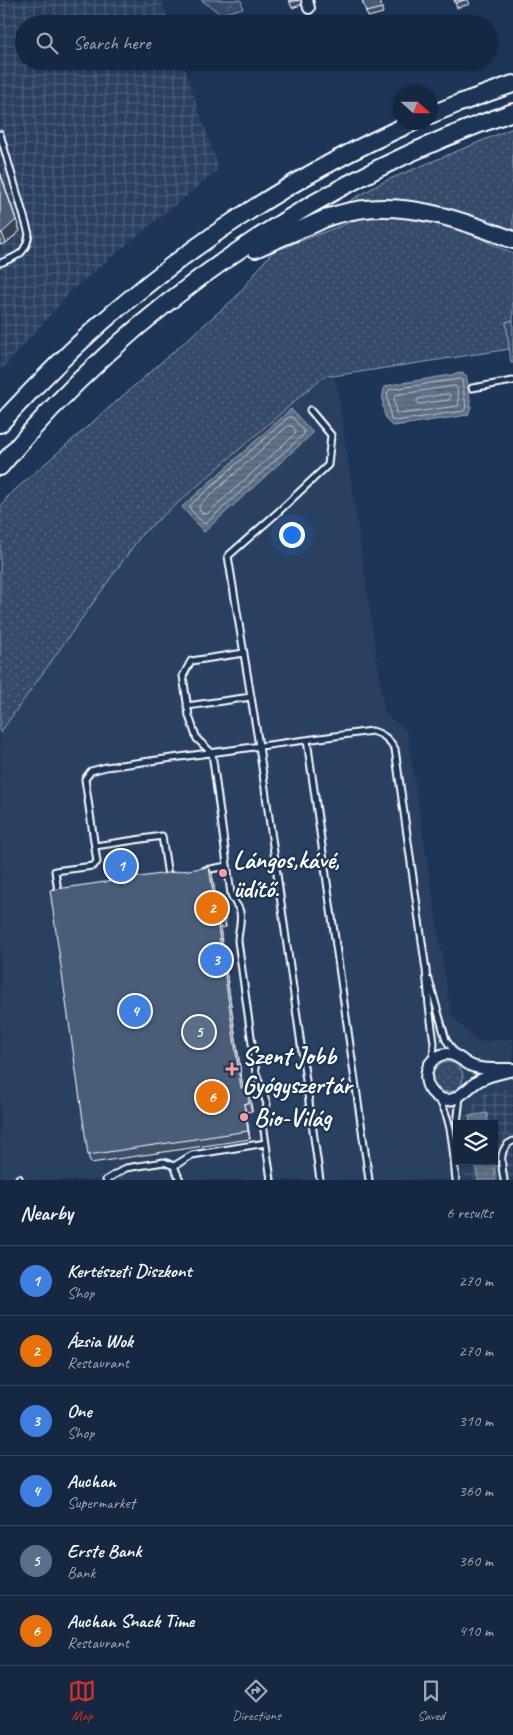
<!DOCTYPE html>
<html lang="en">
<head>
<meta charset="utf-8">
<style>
  :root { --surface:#162841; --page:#1f3048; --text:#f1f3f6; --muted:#9ea6b1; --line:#35445a; --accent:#d93025 }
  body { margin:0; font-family:Caveat,sans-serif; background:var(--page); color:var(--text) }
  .controls { position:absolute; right:15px; bottom:15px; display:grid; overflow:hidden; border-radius:0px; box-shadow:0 1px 4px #0004 }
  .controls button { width:45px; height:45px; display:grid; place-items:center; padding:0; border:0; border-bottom:1px solid var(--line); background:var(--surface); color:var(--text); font:25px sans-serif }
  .compass { position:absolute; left:393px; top:85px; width:45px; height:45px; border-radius:50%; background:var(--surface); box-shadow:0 1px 4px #0004; rotate:111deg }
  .you { position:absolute; left:291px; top:534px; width:18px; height:18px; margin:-12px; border:4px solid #fff; border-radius:50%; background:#1a73e8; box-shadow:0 0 0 8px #1a73e833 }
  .badge { display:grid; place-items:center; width:32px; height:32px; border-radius:50%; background:var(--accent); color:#fff; font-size:16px; font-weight:700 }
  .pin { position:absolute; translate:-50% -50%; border:2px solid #fff; box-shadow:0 1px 5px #0006 }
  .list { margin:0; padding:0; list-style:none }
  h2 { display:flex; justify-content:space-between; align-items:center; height:65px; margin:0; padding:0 20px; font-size:21px }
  h2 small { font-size:16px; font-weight:400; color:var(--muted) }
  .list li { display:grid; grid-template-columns:32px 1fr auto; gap:15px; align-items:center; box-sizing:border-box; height:70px; padding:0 20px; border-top:1px solid var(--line) }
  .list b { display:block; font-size:19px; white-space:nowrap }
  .list p { margin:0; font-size:16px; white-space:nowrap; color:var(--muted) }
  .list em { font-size:16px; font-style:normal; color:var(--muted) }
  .icon { flex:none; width:28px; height:28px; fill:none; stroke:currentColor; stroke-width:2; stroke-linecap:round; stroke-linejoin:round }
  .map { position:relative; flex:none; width:513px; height:1180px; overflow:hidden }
  .search { position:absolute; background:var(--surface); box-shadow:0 1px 4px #0004; left:15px; right:15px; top:15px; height:55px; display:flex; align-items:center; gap:12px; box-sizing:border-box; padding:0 18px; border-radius:28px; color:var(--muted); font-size:19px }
  .sheet { height:485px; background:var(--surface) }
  nav { display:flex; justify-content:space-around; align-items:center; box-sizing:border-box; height:70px; border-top:1px solid var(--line); background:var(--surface); font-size:14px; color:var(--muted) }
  nav a { display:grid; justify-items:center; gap:2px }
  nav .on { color:var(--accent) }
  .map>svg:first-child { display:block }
  .built { fill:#2a4161 }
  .industrial { fill:url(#industrial-grid) }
  .grass { fill:url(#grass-dots); stroke:#9aa5b4 }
  .forest { fill:url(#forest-crowns); stroke:#9aa5b4 }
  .water { fill:url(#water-rules); stroke:#a0aab8 }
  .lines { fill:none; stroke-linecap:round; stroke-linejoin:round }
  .shore { stroke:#c0c7d0; stroke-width:1 }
  .service-casing { stroke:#fff; stroke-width:9 }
  .minor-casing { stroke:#fff; stroke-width:14 }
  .trunk-casing { stroke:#fff; stroke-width:20 }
  .service { stroke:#1d3557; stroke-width:5 }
  .minor { stroke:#1d3557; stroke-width:10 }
  .trunk { stroke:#1d3557; stroke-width:16 }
  .wall { fill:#405068; stroke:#fff }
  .shaded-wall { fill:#344155; stroke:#fff }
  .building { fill:#4a5d79; stroke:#fff }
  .poi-dot { fill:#ff9aa2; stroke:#1d3557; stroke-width:2 }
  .labels { text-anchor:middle; stroke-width:4.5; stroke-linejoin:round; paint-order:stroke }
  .poi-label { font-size:25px; font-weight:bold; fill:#fff; stroke:#1d3557; text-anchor:start }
</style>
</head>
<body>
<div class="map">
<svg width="513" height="1180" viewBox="0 0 513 1180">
  <defs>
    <pattern id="industrial-grid" width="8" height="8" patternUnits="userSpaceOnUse" patternTransform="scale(1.25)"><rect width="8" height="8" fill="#2a4161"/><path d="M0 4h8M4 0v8" fill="none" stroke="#4a5e79"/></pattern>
    <pattern id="grass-dots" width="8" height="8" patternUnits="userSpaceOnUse" patternTransform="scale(1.25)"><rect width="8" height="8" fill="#364b69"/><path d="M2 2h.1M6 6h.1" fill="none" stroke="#546680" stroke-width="1.8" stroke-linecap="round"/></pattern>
    <pattern id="forest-crowns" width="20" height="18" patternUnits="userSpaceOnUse" patternTransform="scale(1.25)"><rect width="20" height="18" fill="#364b69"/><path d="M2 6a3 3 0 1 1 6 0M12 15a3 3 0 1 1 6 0" fill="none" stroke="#546680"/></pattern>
    <pattern id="water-rules" width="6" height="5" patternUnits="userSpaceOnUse" patternTransform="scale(1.25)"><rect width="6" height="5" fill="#617289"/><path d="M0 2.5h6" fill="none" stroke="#555d67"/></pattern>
  </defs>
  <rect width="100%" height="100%" fill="#1d3557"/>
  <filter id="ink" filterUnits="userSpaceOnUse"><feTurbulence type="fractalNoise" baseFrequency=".02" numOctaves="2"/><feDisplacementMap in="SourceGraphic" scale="10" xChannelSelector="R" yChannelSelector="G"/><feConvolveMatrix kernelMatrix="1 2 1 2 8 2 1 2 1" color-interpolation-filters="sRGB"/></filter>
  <g filter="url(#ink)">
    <!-- built -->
    <path class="built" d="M327 375 333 376 337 384 385 714 407 731 451 1014 477 1042 513 1039V1087L484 1092 462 1124H457V1161H465L466 1180H0V733L142 534 319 380Z"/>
    <!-- industrial -->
    <path class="industrial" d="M0 0H161L169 24H24V61H182L219 169 75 287 0 372Z
      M513 1087V1180H466L465 1161H494V1124H462L461 1122 484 1092Z"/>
    <!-- grass -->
    <path class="grass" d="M513 128V233C493 225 472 216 452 209 414 197 375 204 337 208L385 181Z
      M398 217 458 228 513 254V320L506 322 510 349 333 376 327 375 319 380 142 534 0 733V509L8 496 236 297 272 252 361 218Z
      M433 1077a15 15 0 1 1 30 0a15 15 0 1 1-30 0Z"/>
    <!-- forest -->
    <path class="forest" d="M201 0H241L243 8 221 14Z
      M513 320V363H511L506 322Z"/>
    <!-- water -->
    <path class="water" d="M462 373 466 375 467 379 471 407 468 415 394 426C383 425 380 396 385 387L390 385Z
      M291 409 313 433 204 532 182 507Z
      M487 1113 488 1124H470L469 1116Z
      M475 1161H494L496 1180H478Z"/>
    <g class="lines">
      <!-- shore -->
      <path class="shore" d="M460 379 462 380 466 407 464 411 395 421 391 420 387 394 389 390Z
        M455 386 457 388 459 404 458 406 399 414 396 413 394 397 396 395Z
        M448 394 451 396 449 400 419 404 417 402 418 399Z
        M289 417H292L304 431V434L206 523H203L190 509V506Z
        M288 426H292L296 431 295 434 207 514H203L199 509V506Z"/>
      <defs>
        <path id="service" d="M0 134 29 234C26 254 18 256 0 263
          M472 388 513 381
          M310 410 331 435 328 465 276 514 228 556 259 746 320 1180
          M244 653 191 661 183 676 189 716 197 739 212 753 231 894C233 902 239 906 240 912 242 920 238 933 238 941L256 1073 267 1104 263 1123 271 1180
          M187 706 251 697
          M307 740 369 1180
          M95 846 162 836 168 876 170 875
          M205 870 227 866
          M58 891 55 871 93 866 97 862 85 779 91 771 106 767 372 731C383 734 389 739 395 749L426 970 429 1006 434 1043 433 1058
          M429 980 446 1040 456 1054
          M438 1099C453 1118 453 1156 456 1180
          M457 1124 460 1097
          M457 1162V1138
          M174 1166 192 1155 266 1143
          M18 1180 19 1178
          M106 1180 126 1168 164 1162 174 1166 180 1180
          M504 1180C502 1166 497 1148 513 1141"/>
        <path id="minor" d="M307 0 309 8
          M513 1069C501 1069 487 1070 475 1067 464 1064 459 1054 447 1054 427 1055 419 1081 434 1094 453 1111 465 1088 480 1080 490 1075 502 1073 513 1070"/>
        <path id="trunk" d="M430 115 457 104 513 84
          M255 249C273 241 292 233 311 225 320 221 329 216 339 214 397 197 460 219 513 240
          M0 424C36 385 73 347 114 312 204 235 305 170 414 122
          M0 467C131 307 318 179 513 112"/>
      </defs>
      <!-- service casing -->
      <use href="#service" class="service-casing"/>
      <!-- minor casing -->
      <use href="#minor" class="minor-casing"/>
      <!-- trunk casing -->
      <use href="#trunk" class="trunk-casing"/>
      <!-- service -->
      <use href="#service" class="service"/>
      <!-- minor -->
      <use href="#minor" class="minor"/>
      <!-- trunk -->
      <use href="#trunk" class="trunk"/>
    </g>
    <!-- wall -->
    <path class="wall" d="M289 0H301V5L292 8Z
      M380 0 383 13 368 17 366 12Z
      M454 0H468L470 4 457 8Z
      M0 172 20 231 6 243 0 245Z
      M209 867 212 874 217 905 224 912 226 927 220 928 243 1088 247 1087 250 1095 252 1111 246 1112 250 1139 91 1163 88 1155Z"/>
    <!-- shaded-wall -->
    <path class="shaded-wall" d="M0 172 20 231 6 243 2 233Z
      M209 867 212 874 218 913 215 905Z
      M221 904 224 912 226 927 223 919Z
      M217 920 220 928 244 1096 241 1088Z
      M247 1087 250 1095 252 1111 249 1103Z
      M244 1104 246 1112 250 1139 248 1131Z"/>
    <!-- building -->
    <path class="building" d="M289 0H299L290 2Z
      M362 0H379L382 8 366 12Z
      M454 0H464L456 3Z
      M0 173 16 220 2 233 0 234Z
      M209 867 215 905 221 904 223 919 217 920 241 1088 247 1087 249 1103 244 1104 248 1131 88 1155 50 890Z"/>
  </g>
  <!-- markers -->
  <g class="poi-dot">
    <circle cx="223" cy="873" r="5"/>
    <path d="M229.5 1061.5h5v5h5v5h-5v5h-5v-5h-5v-5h5z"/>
    <circle cx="244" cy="1117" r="5"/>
  </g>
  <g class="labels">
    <!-- poi labels -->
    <g class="poi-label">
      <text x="233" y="868">Lángos,kávé,<tspan x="233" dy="29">üdítő.</tspan></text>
      <text x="242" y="1064">Szent Jobb<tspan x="242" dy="29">Gyógyszertár</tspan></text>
      <text x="254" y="1126">Bio-Világ</text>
    </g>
  </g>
</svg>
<div class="controls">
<button><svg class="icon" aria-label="layers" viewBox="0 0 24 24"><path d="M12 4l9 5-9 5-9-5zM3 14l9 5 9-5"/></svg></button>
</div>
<svg class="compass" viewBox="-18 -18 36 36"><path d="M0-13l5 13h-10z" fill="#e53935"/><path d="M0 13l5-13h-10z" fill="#9ea6b1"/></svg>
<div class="you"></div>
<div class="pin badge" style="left:121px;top:866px;background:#3f7fe0">1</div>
<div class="pin badge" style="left:212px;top:908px;background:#e8710a">2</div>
<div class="pin badge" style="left:216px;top:960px;background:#3f7fe0">3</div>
<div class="pin badge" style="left:135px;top:1011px;background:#3f7fe0">4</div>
<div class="pin badge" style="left:199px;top:1032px;background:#5c6f8a">5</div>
<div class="pin badge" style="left:212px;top:1097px;background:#e8710a">6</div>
<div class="search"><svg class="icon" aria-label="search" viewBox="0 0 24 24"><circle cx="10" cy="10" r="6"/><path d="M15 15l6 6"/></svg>Search here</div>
</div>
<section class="sheet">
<h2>Nearby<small>6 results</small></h2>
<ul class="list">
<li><span class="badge" style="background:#3f7fe0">1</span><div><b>Kertészeti Diszkont</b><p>Shop</p></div><em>270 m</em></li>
<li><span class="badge" style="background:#e8710a">2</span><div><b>Ázsia Wok</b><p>Restaurant</p></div><em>270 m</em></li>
<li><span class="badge" style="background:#3f7fe0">3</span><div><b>One</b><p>Shop</p></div><em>310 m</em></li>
<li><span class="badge" style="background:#3f7fe0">4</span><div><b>Auchan</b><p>Supermarket</p></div><em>360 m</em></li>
<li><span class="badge" style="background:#5c6f8a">5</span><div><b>Erste Bank</b><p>Bank</p></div><em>360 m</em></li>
<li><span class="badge" style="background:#e8710a">6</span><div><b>Auchan Snack Time</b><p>Restaurant</p></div><em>410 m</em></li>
</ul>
</section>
<nav>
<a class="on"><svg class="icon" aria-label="map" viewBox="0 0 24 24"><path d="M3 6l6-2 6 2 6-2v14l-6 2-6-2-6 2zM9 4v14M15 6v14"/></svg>Map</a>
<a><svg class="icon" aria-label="directions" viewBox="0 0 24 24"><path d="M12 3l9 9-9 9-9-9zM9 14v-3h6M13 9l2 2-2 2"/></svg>Directions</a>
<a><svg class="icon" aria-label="saved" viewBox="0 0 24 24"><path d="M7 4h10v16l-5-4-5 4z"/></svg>Saved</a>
</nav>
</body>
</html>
